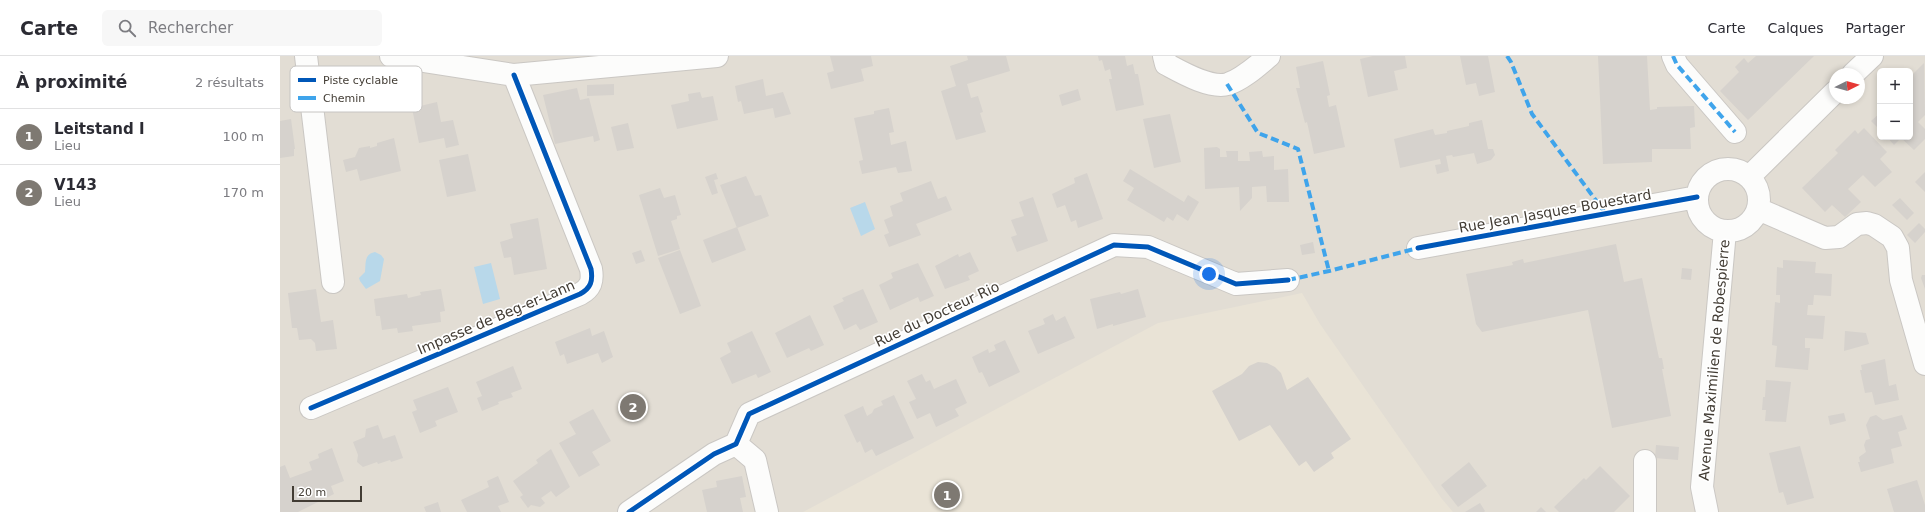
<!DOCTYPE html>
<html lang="fr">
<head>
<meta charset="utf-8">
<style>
  :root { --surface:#fff; --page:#f7f7f7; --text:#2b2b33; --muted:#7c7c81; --line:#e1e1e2; --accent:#7e7972 }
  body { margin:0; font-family:"DejaVu Sans",sans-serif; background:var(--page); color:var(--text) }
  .controls { position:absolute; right:12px; top:12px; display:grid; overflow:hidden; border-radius:6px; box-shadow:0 2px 6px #0003 }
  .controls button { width:36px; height:36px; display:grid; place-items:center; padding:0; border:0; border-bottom:1px solid var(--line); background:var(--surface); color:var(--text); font:20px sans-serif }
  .compass { position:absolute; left:1549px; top:12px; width:36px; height:36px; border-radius:50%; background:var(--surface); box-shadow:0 2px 6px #0003; rotate:85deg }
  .scale { position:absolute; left:12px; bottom:10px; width:70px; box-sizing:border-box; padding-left:4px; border:2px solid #423c34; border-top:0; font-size:11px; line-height:14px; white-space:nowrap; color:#423c34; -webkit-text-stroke:3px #fff; paint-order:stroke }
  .you { position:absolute; left:929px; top:218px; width:14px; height:14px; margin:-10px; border:3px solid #fff; border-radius:50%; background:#1a73e8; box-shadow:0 0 0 6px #1a73e833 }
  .badge { display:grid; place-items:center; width:26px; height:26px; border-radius:50%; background:var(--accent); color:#fff; font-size:13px; font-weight:700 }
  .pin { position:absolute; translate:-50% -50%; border:2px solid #fff; box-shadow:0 1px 4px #0006 }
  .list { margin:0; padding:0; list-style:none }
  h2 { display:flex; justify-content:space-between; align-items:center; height:52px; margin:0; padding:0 16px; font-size:17px }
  h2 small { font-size:13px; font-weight:400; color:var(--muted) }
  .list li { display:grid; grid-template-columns:26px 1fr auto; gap:12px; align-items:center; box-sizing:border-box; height:56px; padding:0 16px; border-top:1px solid var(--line) }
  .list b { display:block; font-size:15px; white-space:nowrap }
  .list p { margin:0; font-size:13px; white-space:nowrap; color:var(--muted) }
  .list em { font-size:13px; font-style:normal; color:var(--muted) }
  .icon { flex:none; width:22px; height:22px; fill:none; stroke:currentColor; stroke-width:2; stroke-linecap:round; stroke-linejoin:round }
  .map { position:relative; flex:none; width:1645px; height:456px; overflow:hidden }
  header { display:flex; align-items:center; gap:24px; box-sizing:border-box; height:56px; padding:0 20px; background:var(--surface); border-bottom:1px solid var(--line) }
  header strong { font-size:19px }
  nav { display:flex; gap:22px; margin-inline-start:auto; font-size:14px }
  .search { width:280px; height:36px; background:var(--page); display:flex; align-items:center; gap:10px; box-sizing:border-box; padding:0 14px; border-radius:6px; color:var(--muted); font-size:15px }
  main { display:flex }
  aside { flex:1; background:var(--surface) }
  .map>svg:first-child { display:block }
  .residential { fill:#e2ddd4; fill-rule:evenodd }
  .education { fill:#e9e3d6 }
  .water { fill:#b8d8ea }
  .building { fill:#d6d2cd }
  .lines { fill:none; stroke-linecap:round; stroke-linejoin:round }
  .minor-casing { stroke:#cac7c3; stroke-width:24 }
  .minor { stroke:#fcfcfb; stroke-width:22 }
  .quiet { stroke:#3fa4eb; stroke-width:4; stroke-dasharray:8 4; stroke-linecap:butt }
  .cycleway-casing { stroke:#fff; stroke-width:8 }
  .cycleway { stroke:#0057b8; stroke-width:5 }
  .labels { text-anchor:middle; stroke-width:3.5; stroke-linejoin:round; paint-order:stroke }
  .street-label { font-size:14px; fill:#423c34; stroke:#fff }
  .key { fill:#fff; stroke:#c6c4c2; stroke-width:1 }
  .key-label { font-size:11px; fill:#423c34 }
</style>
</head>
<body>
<header>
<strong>Carte</strong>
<div class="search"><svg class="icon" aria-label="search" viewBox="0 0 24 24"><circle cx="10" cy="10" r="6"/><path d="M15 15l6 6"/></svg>Rechercher</div>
<nav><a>Carte</a><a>Calques</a><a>Partager</a></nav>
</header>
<main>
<aside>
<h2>À proximité<small>2 résultats</small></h2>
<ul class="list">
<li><span class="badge">1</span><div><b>Leitstand I</b><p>Lieu</p></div><em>100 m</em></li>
<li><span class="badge">2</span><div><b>V143</b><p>Lieu</p></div><em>170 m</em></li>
</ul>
</aside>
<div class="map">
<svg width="1645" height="456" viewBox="0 0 1645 456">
  <rect width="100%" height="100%" fill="#eeebe6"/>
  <!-- residential -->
  <path class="residential" d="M0 0H1645V456H0ZM1600 15H1630V81H1600ZM1555 18H1579V42H1555Z"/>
  <!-- education -->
  <path class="education" d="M1022 237 1040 268 1162 443 1173 456H523L878 267Z"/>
  <!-- water -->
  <path class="water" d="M585 146 595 173 581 180 570 152Z
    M95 196 101 199 104 203 100 225 86 233 80 225 79 222 85 216C86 207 84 198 95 196Z
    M211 207 220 243 203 248 194 211Z"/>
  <!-- building -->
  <path class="building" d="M550 0H591L593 10 581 13 584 25 551 33 547 17 554 15Z
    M687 0H726L730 15 687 28 691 42 698 40 703 56 700 57 706 76 676 84 661 35 676 30 670 10 688 4Z
    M818 0H845L847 10 853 8 855 18H858L864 49 836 55 829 23H832L830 13 825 15 822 4 819 5Z
    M1093 0H1125L1127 12 1114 15 1118 34 1088 41 1080 3Z
    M1180 0H1208L1215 36 1199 40 1196 27 1186 29Z
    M1318 0H1367L1370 54 1377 53V51L1414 50 1415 71 1410 72 1411 93H1372V106L1323 108Z
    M1476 0H1534L1468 64 1440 35 1459 16 1455 11 1464 2 1468 7Z
    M1043 5 1050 39 1047 40 1049 51 1056 49 1065 91 1034 98 1027 66 1025 67 1016 32H1020L1016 11Z
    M1644 7 1645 59 1638 66 1645 73V83L1634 94 1621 82 1614 89 1607 81H1630V21Z
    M483 23 486 40 503 36 511 58 495 62 493 52 464 58 461 45 458 46 455 30Z
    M334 28V39L307 40V29Z
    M297 32 300 44 309 42 320 84 314 86 313 80 275 88 263 39Z
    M798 33 801 44 782 50 779 39Z
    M420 36 422 42 433 40 438 64 397 73 391 49 409 45 408 38Z
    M157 46 161 66 173 64 179 89 166 92 164 82 139 87 132 52Z
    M609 52 614 76 609 77 611 89 626 85 632 115 618 117 616 111 582 118 579 105 583 104 574 62 594 58V55Z
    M1600 57V74L1591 65Z
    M890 58 901 106 874 112 863 63Z
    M11 63 15 93H14V100L0 102V65Z
    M1202 64 1208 93H1213L1215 99 1211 104 1197 108 1194 97 1173 101 1172 99 1166 100 1169 115 1157 118 1155 109 1161 108 1160 103 1120 112 1114 83 1153 73 1155 79 1167 77V75L1189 70V67Z
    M348 67 354 92 337 95 331 71Z
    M1584 72 1607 96 1600 103 1612 116 1595 131 1583 119 1568 133 1581 146 1565 161 1552 149 1545 156 1522 132 1558 97 1555 94 1575 74 1578 78Z
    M114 82 121 115 80 125 77 113 66 116 63 104 75 101 79 92 90 90V92L97 90V87Z
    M937 91 940 93V101H947L946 95H958V105H970L969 96 982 95 983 101 994 100V114L1008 113 1009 146H987L986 130 972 131V142L960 155 959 131 925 133 924 92Z
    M188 98 196 135 167 141 159 104Z
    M850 113 904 146 908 139 919 146 908 165 897 158 893 165 887 161 884 166 847 144 854 132 843 125Z
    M1645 116V136L1635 126Z
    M436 117 438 123 434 124 438 137 432 139 425 121Z
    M807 117 823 163 798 172 796 164 791 166 785 149 777 152 772 138 795 127 794 122Z
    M466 120 475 140 481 139 489 160 457 172 440 129Z
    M651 125 658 143 666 140 672 154 636 168 641 179 609 191 604 179 609 177 604 164 613 160 610 150 623 145 620 137Z
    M380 132 384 142 395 139 401 159 397 160V163L391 165 400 193 378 200 359 139Z
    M753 141 768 185 737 196 731 181 737 179 731 164 744 160 739 146Z
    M1620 142 1634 157 1627 164 1612 149Z
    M258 162 267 213 234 219 231 201 224 202 220 186 233 182 230 168Z
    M1639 167 1645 173V176L1635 187 1627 179Z
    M457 171 466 194 432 207 423 184Z
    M1033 186 1035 197 1022 199 1020 189Z
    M1336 188 1344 226 1362 222 1379 302H1382L1384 313H1382L1391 360 1332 372 1308 254 1202 276 1196 268 1186 218 1233 209 1232 206 1243 203 1244 207Z
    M361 194 365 205 356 208 352 197Z
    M400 194 421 250 400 258 378 202Z
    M690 196 699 215 688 220 690 224 665 233 655 210 678 198 679 201Z
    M1503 204 1536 206 1535 217 1552 218 1551 240 1534 239 1533 249H1528L1527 259 1545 260 1543 283 1525 282V292H1530L1528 314 1495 311 1497 290 1492 289 1495 246 1500 247V239H1496L1497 211 1503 212Z
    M638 207 654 240 640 246 638 241 610 254 599 229 613 222 611 217Z
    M1402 212 1412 213 1411 224 1401 223Z
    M1642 219H1645V233L1641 222Z
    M36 233 41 266 53 264 57 293 36 295 35 287 31 283 19 284 17 272H12L8 237Z
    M161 233 165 255 160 256 161 266 132 270 133 275 118 277 117 272 102 274 100 260H96L94 243 127 238 128 242 141 239 140 236Z
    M583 233 598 266 580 274 576 268 564 274 553 250 564 245 562 242Z
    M858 233 866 261 833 270V268L817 273 810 243 840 236 841 238Z
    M773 258 776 265 785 260 795 282 758 298 748 275 765 268 763 263Z
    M530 259 544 289 531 295 529 292 507 302 495 277Z
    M310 272 312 280 324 275 333 301 322 307 318 297 287 308 284 298 280 300 275 286Z
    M472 275 491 316 478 322 476 318 452 328 440 302 451 296 447 287Z
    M1565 275 1586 277 1589 288 1564 295Z
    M725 284 740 316 709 331 702 316 699 317 692 301 708 293 709 297 716 294 714 289Z
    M1605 303 1609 330 1616 328 1619 344 1595 349 1592 336 1585 337 1580 314H1582L1581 309Z
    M978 306 987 307 995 311 1001 317 1007 334 1028 321 1071 383 1051 397 1054 402 1034 416 1026 405 1019 410 990 369 959 385 932 335 962 318 969 310Z
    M233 310 242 333 231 337 233 341 218 346 219 348 202 355 197 342 202 340 196 326Z
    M642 318 646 326 650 324 654 333 676 323 687 347 675 353 679 360 656 371 650 357 637 363 629 346 636 343 627 325Z
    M1486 324 1511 326 1506 366 1485 365 1486 354H1482L1483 341H1485Z
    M168 331 178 356 155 365 157 370 140 377 132 356 137 354 133 344Z
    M614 339 634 382 596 400 592 393 585 397 580 385 577 387 564 359 583 350 587 360 592 357 594 353 603 349 601 345Z
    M313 353 331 385 312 396 320 409 299 421 279 387 296 378 289 366Z
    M1564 357 1566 365 1550 369 1548 360Z
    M1596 359 1603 364 1622 359 1627 373 1618 376 1622 390 1611 393 1614 407 1581 416 1578 406H1580L1579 401 1586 396 1584 389 1586 384 1590 383 1586 369 1590 361Z
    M98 369 103 383 115 379 123 402 111 406 110 404 98 408 97 406 83 411 77 406 78 399 73 386 85 381 86 373Z
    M1376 389 1399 391 1398 404 1375 402Z
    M1520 390 1534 442 1507 449 1503 436 1499 437 1489 397Z
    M52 392 64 425 51 430 54 438 18 456H0V411L5 409 10 422 32 414 29 406 39 402 38 398Z
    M271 393 290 431 276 441 271 435 261 442 265 447 260 451 251 449 248 452 240 441 243 439 233 425 258 407 256 404Z
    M1189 406 1207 430 1178 451 1161 429Z
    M1320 410 1350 440 1334 456H1279L1274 451 1304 422 1306 424Z
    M218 420 229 446 218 450 221 456H187L181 444 209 431 207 425Z
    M462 420 466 441 460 442 463 456H427L422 434 437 431 436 425Z
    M1637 424 1645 449V456H1614L1607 433Z
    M158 446 161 456H146L144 451Z
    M1200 447 1205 455 1204 456H1185Z
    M1261 451 1266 456H1256Z"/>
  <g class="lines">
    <defs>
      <path id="minor" d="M26 0 53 226
        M111 0 234 19 437 0
        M884 0 886 8C901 16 930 33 948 28 963 23 977 10 989 0
        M1393 0 1397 9 1455 76
        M1573 18 1592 0
        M1417 144a31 31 0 1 1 62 0a31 31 0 1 1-62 0Z
        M1469 121 1555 36
        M1478 153 1545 182 1559 181 1577 168 1587 167 1594 169 1612 181 1618 192 1621 224 1645 308
        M1138 192 1417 141
        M31 352 300 238C311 232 313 225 311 213L234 19
        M456 388 475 404 487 456
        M349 456 434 398 456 388 469 358 834 189 868 191 956 228 1008 224
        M1365 456V405
        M1427 456 1422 431 1445 175"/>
    </defs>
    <!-- minor casing -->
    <use href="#minor" class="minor-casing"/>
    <!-- minor -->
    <use href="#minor" class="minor"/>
    <!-- quiet -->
    <path class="quiet" d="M1227 0 1231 6 1252 58 1326 158
      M1393 0 1397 9 1455 76
      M947 28 978 77 1018 93 1049 215
      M1008 224 1049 215 1138 192"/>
    <defs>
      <path id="cycleway" d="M1138 192 1417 141
        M31 352 300 238C311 232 313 225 311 213L234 19
        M349 456 434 398 456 388 469 358 834 189 868 191 956 228 1008 224"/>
    </defs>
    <!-- cycleway casing -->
    <use href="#cycleway" class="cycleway-casing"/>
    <!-- cycleway -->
    <use href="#cycleway" class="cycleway"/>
  </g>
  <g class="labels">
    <!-- street labels -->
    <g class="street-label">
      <text transform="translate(1275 155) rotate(-10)" y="5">Rue Jean Jasques Bouestard</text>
      <text transform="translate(657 258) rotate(-25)" y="5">Rue du Docteur Rio</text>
      <text transform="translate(216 261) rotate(-23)" y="5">Impasse de Beg-er-Lann</text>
      <text transform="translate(1434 304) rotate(-85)" y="5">Avenue Maximilien de Robespierre</text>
    </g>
  </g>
  <!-- legend -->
  <rect x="10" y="10" width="132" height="46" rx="6" class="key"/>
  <rect x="18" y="22" width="18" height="4" fill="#0057b8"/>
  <rect x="18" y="40" width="18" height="4" fill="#3fa4eb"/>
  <g class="key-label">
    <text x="43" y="28">Piste cyclable</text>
    <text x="43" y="46">Chemin</text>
  </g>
</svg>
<div class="controls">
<button>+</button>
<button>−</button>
</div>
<svg class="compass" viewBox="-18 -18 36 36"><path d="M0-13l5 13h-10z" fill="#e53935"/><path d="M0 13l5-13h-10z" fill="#7c7c81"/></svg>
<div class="scale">20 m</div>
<div class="you"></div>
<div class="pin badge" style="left:667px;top:439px">1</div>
<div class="pin badge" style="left:353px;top:351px">2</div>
</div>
</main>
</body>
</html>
